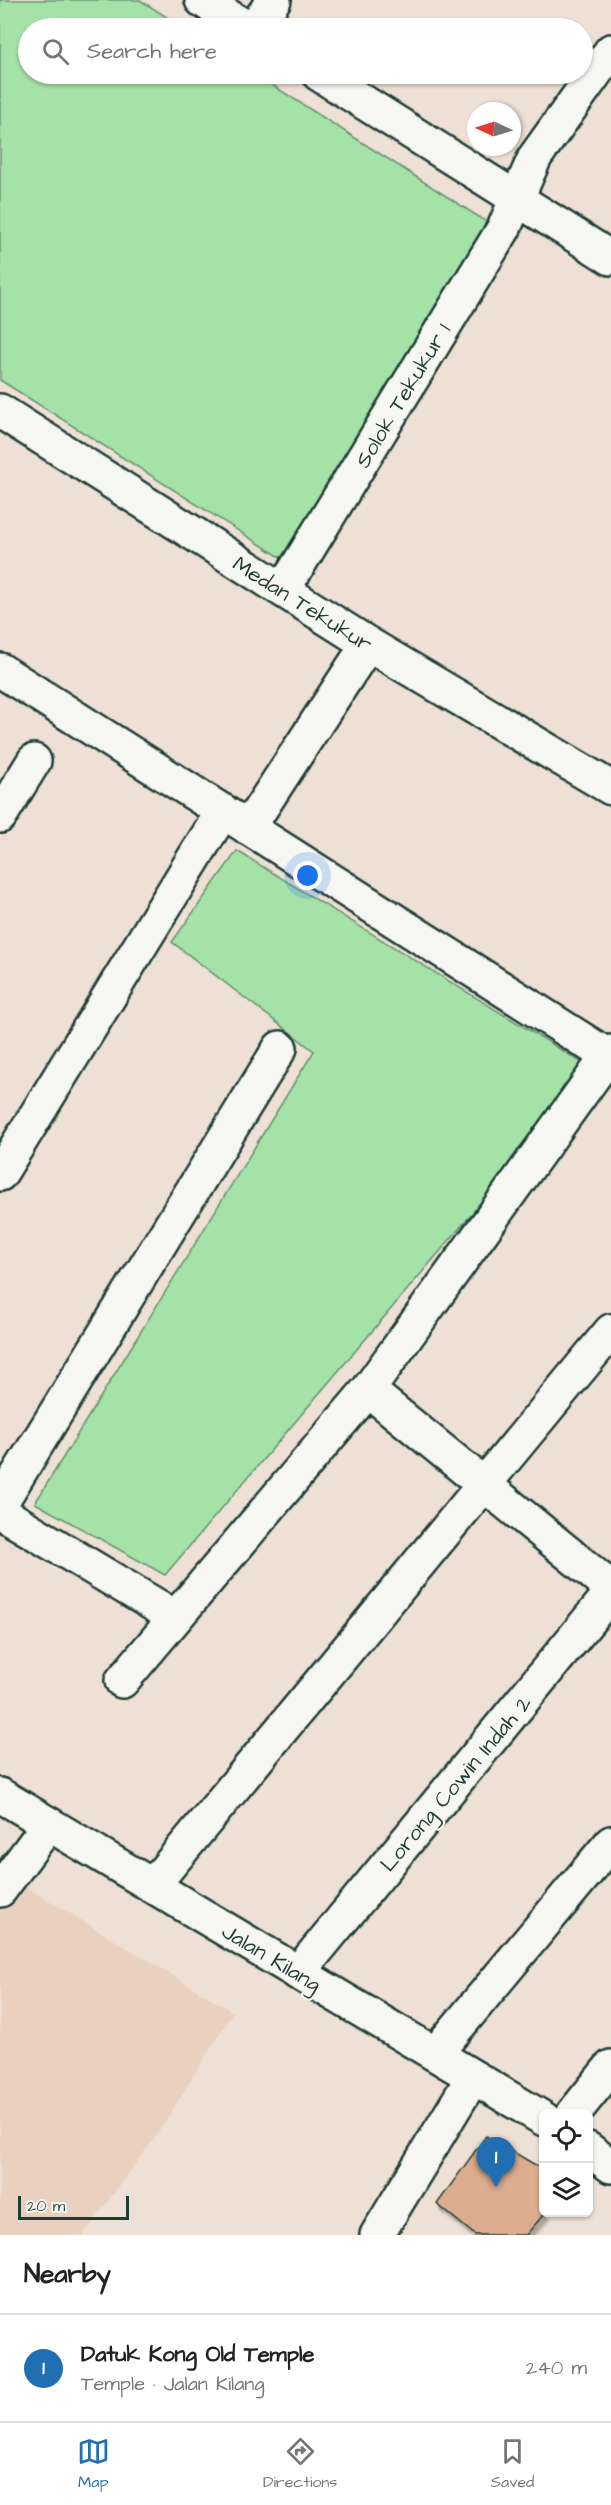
<!DOCTYPE html>
<html lang="en">
<head>
<meta charset="utf-8">
<style>
  :root { --surface:#fff; --page:#f6f6f6; --text:#222; --muted:#767676; --line:#e0e0e0; --accent:#1f6fb2 }
  body { margin:0; font-family:"Architects Daughter",sans-serif; background:var(--page); color:var(--text) }
  .controls { position:absolute; right:18px; bottom:18px; display:grid; overflow:hidden; border-radius:9px; box-shadow:0 2px 4px #0004 }
  .controls button { width:54px; height:54px; display:grid; place-items:center; padding:0; border:0; border-bottom:2px solid var(--line); background:var(--surface); color:var(--text); font:30px sans-serif }
  .compass { position:absolute; left:467px; top:102px; width:54px; height:54px; border-radius:50%; background:var(--surface); box-shadow:0 2px 4px #0004; rotate:274deg }
  .scale { position:absolute; left:18px; bottom:15px; width:111px; box-sizing:border-box; padding-left:6px; border:3px solid #1f3d34; border-top:0; font-size:16px; line-height:21px; white-space:nowrap; color:#1f3d34; -webkit-text-stroke:4px #f6f6f2; paint-order:stroke }
  .you { position:absolute; left:308px; top:876px; width:21px; height:21px; margin:-15px; border:4px solid #fff; border-radius:50%; background:#1a73e8; box-shadow:0 0 0 9px #1a73e833 }
  .badge { display:grid; place-items:center; width:39px; height:39px; border-radius:50%; background:var(--accent); color:#fff; font-size:20px; font-weight:700 }
  .pin { position:absolute; translate:-50% -50px; filter:drop-shadow(0 2px 3px #0008) }
  .pin::after { content:''; position:absolute; top:32px; width:21px; height:18px; background:inherit; clip-path:polygon(0 0,100% 0,50% 100%) }
  .list { margin:0; padding:0; list-style:none }
  h2 { display:flex; justify-content:space-between; align-items:center; height:78px; margin:0; padding:0 24px; font-size:26px }
  h2 small { font-size:20px; font-weight:400; color:var(--muted) }
  .list li { display:grid; grid-template-columns:39px 1fr auto; gap:18px; align-items:center; box-sizing:border-box; height:108px; padding:0 24px; border-top:2px solid var(--line) }
  .list b { display:block; font-size:22px; white-space:nowrap }
  .list p { margin:0; font-size:20px; white-space:nowrap; color:var(--muted) }
  .list em { font-size:20px; font-style:normal; color:var(--muted) }
  .icon { flex:none; width:33px; height:33px; fill:none; stroke:currentColor; stroke-width:2; stroke-linecap:round; stroke-linejoin:round }
  .map { position:relative; flex:none; width:611px; height:2235px; overflow:hidden }
  .search { position:absolute; background:var(--surface); box-shadow:0 2px 4px #0004; left:18px; right:18px; top:18px; height:66px; display:flex; align-items:center; gap:15px; box-sizing:border-box; padding:0 21px; border-radius:33px; color:var(--muted); font-size:22px }
  .sheet { height:186px; background:var(--surface) }
  nav { display:flex; justify-content:space-around; align-items:center; box-sizing:border-box; height:84px; border-top:2px solid var(--line); background:var(--surface); font-size:16px; color:var(--muted) }
  nav a { display:grid; justify-items:center; gap:3px }
  nav .on { color:var(--accent) }
  .map>svg:first-child { display:block }
  .built { fill:#e9d0bf }
  .green { fill:#a5e2a8; stroke:#62906e; stroke-width:1.5 }
  .building { fill:#dcac8e; stroke:#1f3d34; stroke-width:1.5; filter:url(#shadow) }
  .lines { fill:none; stroke-linecap:round; stroke-linejoin:round }
  .minor-casing { stroke:#1f3d34; stroke-width:38 }
  .minor { stroke:#f6f6f2; stroke-width:33 }
  .labels { text-anchor:middle; stroke-width:4.5; stroke-linejoin:round; paint-order:stroke }
  .street-label { font-size:22px; fill:#1f3d34; stroke:#f6f6f2 }
</style>
</head>
<body>
<div class="map">
<svg width="611" height="2235" viewBox="0 0 611 2235">
  <defs>
    <filter id="shadow"><feDropShadow dx="3.5" dy="6" stdDeviation="1.5" flood-color="#0004"/></filter>
  </defs>
  <rect width="100%" height="100%" fill="#eee0d4"/>
  <filter id="ink" filterUnits="userSpaceOnUse"><feTurbulence type="fractalNoise" baseFrequency=".0167" numOctaves="2"/><feDisplacementMap in="SourceGraphic" scale="12" xChannelSelector="R" yChannelSelector="G"/><feConvolveMatrix kernelMatrix="1 2 1 2 8 2 1 2 1" color-interpolation-filters="sRGB"/></filter>
  <g filter="url(#ink)">
    <!-- built -->
    <path class="built" d="M0 1871 233 2012 156 2136 83 2235H0Z"/>
    <!-- green -->
    <path class="green" d="M0 0H140L184 28H28V74H255L504 233 291 564 0 380Z
      M237 851 594 1070 165 1575 35 1503 314 1051 172 942Z"/>
    <!-- building -->
    <path class="building" d="M486 2136 544 2170V2212H546L526 2235H475L437 2204Z"/>
    <g class="lines">
      <defs>
        <path id="minor" d="M202 0 247 28
          M254 28 274 0
          M319 74 611 258
          M0 411 368 644 611 788
          M283 590 504 228 535 157 611 51
          M0 670 608 1056
          M0 816 34 761
          M248 828 368 644
          M0 1174 223 811
          M368 1390 611 1588
          M0 1504 280 1048
          M0 1512 175 1617
          M122 1681 368 1390 611 1052
          M0 1795 544 2119
          M152 1886 611 1331
          M0 1890 49 1824
          M298 1973 611 1593
          M435 2054 611 1843
          M573 2114 611 2067
          M588 2149 611 2166
          M377 2235 473 2077"/>
      </defs>
      <!-- minor casing -->
      <use href="#minor" class="minor-casing"/>
      <!-- minor -->
      <use href="#minor" class="minor"/>
    </g>
  </g>
  <g class="labels">
    <!-- street labels -->
    <g class="street-label">
      <text transform="translate(402 395) rotate(-59)" y="8">Solok Tekukur 1</text>
      <text transform="translate(303 603) rotate(32)" y="8">Medan Tekukur</text>
      <text transform="translate(455 1783) rotate(-50)" y="8">Lorong Cowin Indah 2</text>
      <text transform="translate(272 1957) rotate(31)" y="8">Jalan Kilang</text>
    </g>
  </g>
</svg>
<div class="controls">
<button><svg class="icon" aria-label="locate" viewBox="0 0 24 24"><circle cx="12" cy="12" r="6"/><path d="M12 2v4M12 18v4M2 12h4M18 12h4"/></svg></button>
<button><svg class="icon" aria-label="layers" viewBox="0 0 24 24"><path d="M12 4l9 5-9 5-9-5zM3 14l9 5 9-5"/></svg></button>
</div>
<svg class="compass" viewBox="-18 -18 36 36"><path d="M0-13l5 13h-10z" fill="#e53935"/><path d="M0 13l5-13h-10z" fill="#767676"/></svg>
<div class="scale">20 m</div>
<div class="you"></div>
<div class="pin badge" style="left:496px;top:2187px">1</div>
<div class="search"><svg class="icon" aria-label="search" viewBox="0 0 24 24"><circle cx="10" cy="10" r="6"/><path d="M15 15l6 6"/></svg>Search here</div>
</div>
<section class="sheet">
<h2>Nearby<small></small></h2>
<ul class="list">
<li><span class="badge">1</span><div><b>Datuk Kong Old Temple</b><p>Temple · Jalan Kilang</p></div><em>240 m</em></li>
</ul>
</section>
<nav>
<a class="on"><svg class="icon" aria-label="map" viewBox="0 0 24 24"><path d="M3 6l6-2 6 2 6-2v14l-6 2-6-2-6 2zM9 4v14M15 6v14"/></svg>Map</a>
<a><svg class="icon" aria-label="directions" viewBox="0 0 24 24"><path d="M12 3l9 9-9 9-9-9zM9 14v-3h6M13 9l2 2-2 2"/></svg>Directions</a>
<a><svg class="icon" aria-label="saved" viewBox="0 0 24 24"><path d="M7 4h10v16l-5-4-5 4z"/></svg>Saved</a>
</nav>
</body>
</html>
